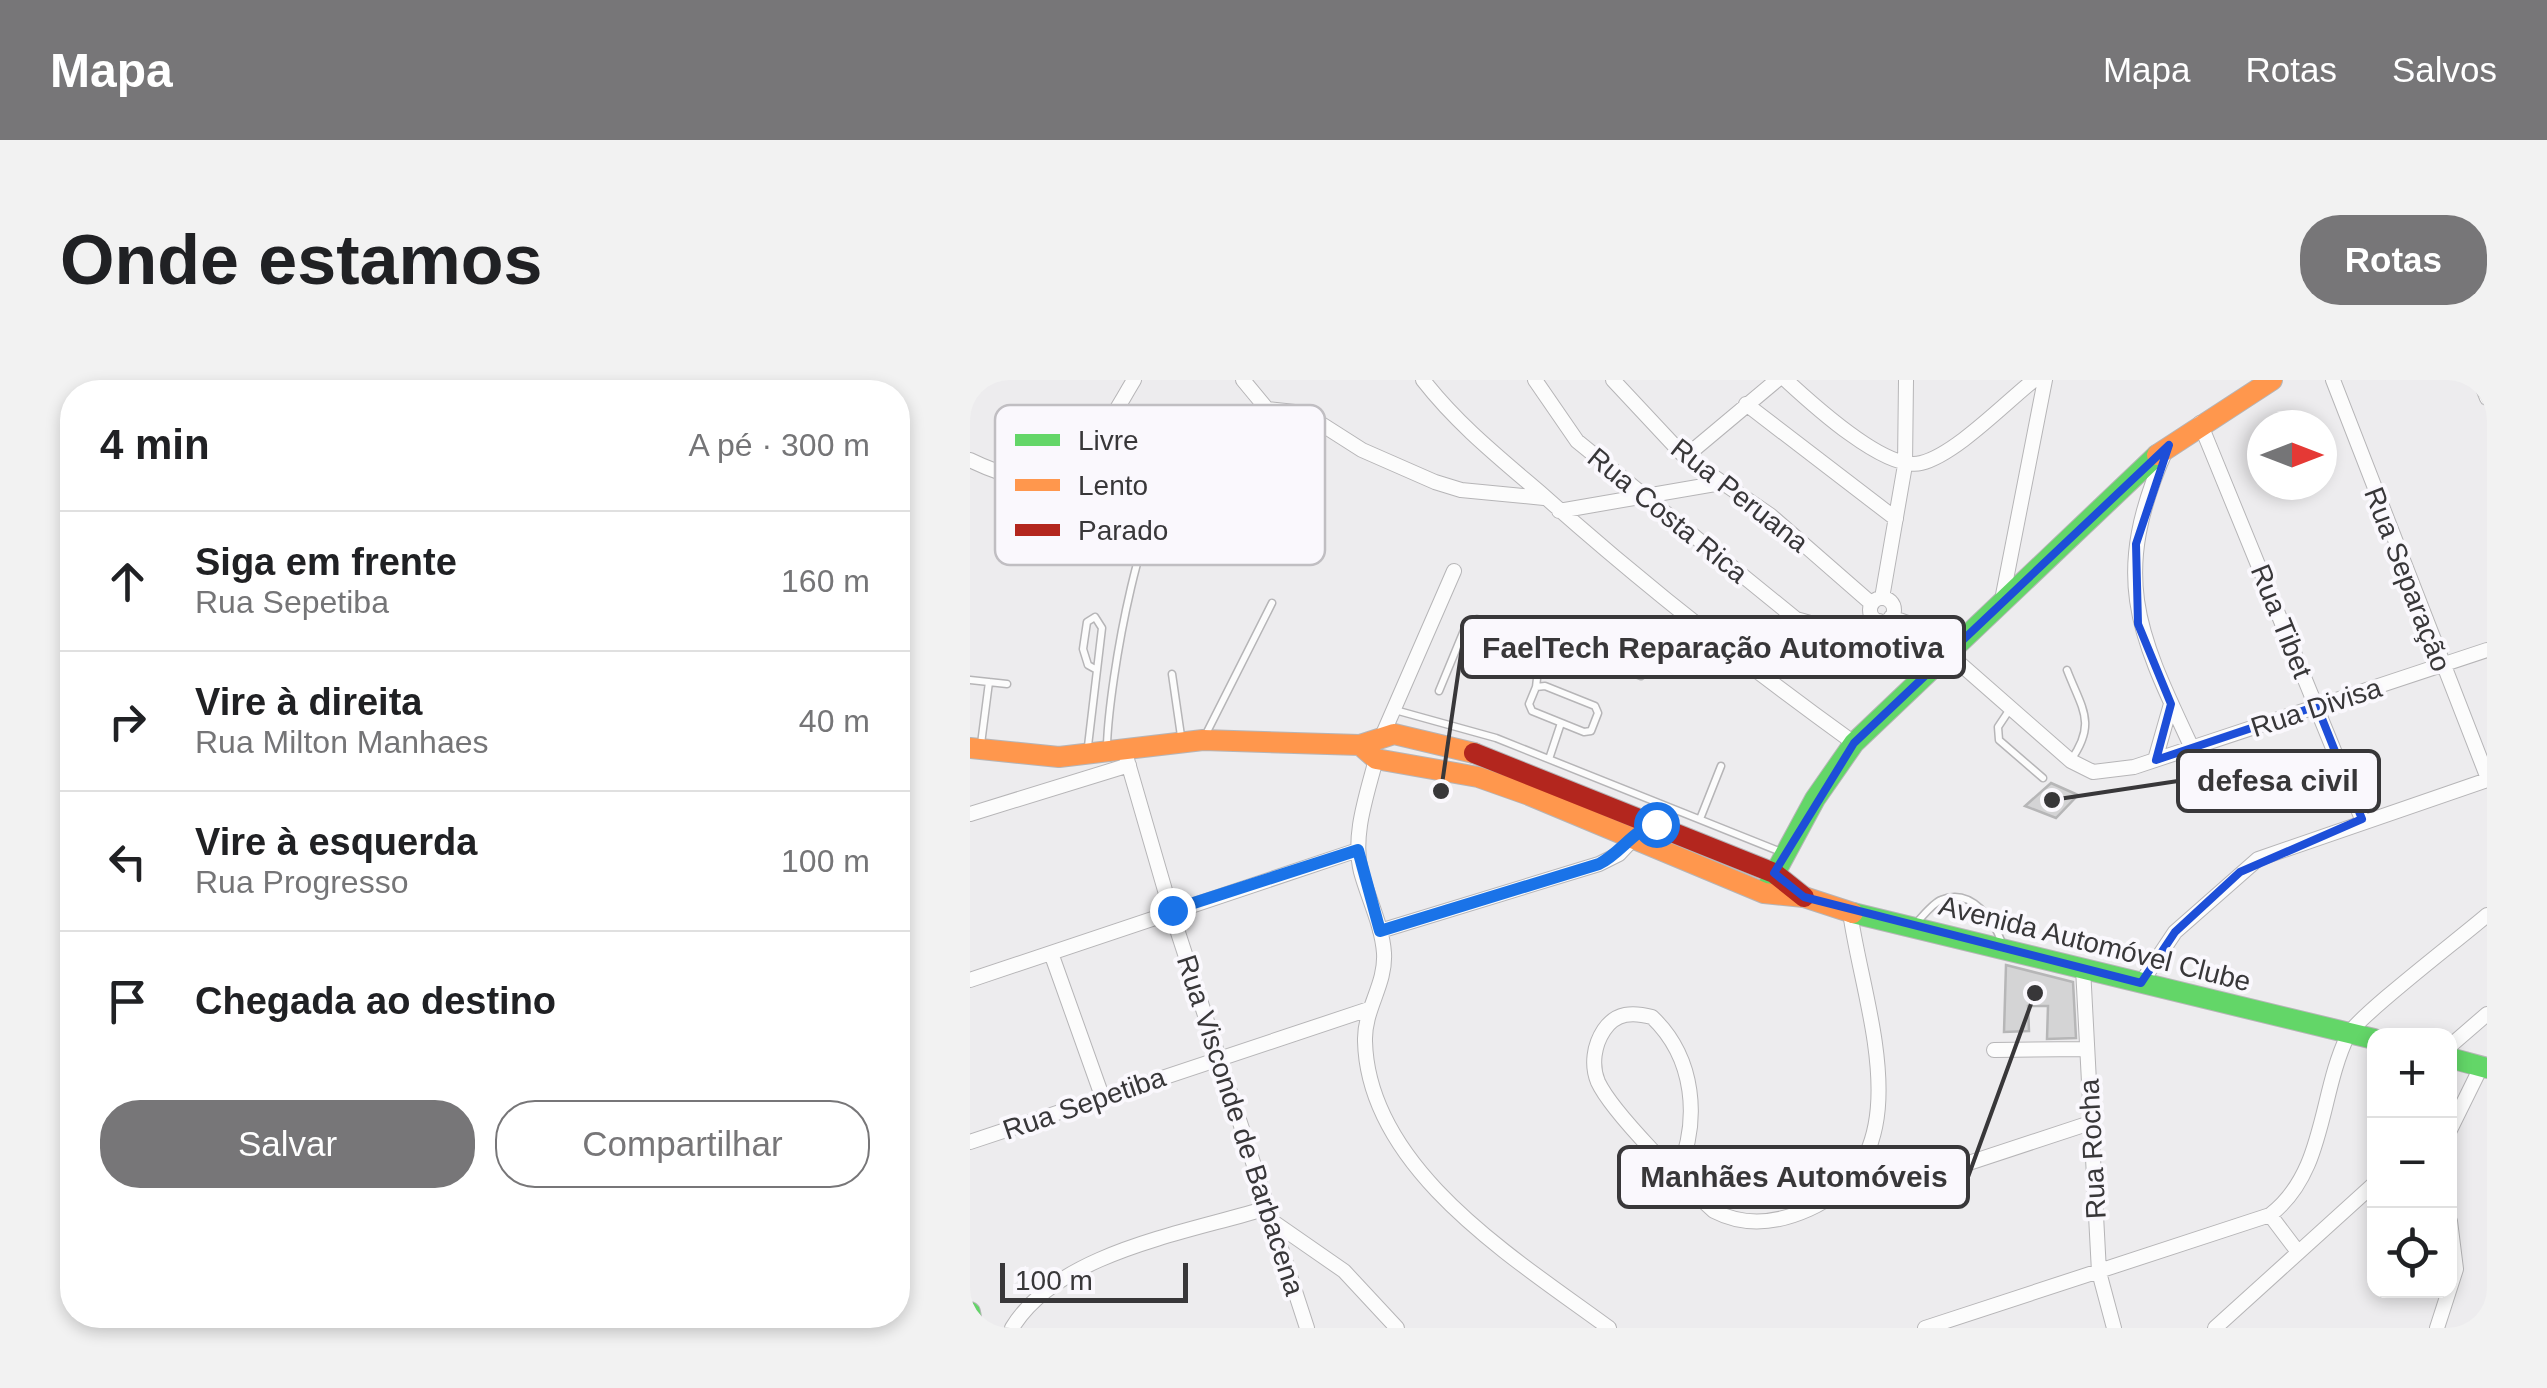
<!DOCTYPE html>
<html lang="pt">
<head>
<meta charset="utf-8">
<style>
  :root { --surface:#fff; --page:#f2f2f2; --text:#202124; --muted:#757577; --line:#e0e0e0; --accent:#777678 }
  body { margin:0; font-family:Arial,sans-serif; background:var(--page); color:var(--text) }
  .controls { position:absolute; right:30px; bottom:30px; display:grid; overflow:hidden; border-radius:20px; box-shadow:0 5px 15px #0003 }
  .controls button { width:90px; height:90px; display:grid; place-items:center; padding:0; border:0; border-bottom:2px solid var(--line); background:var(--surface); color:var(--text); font:50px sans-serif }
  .compass { position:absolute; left:1277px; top:30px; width:90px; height:90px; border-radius:50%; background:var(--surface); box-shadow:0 5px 15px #0003; rotate:90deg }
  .scale { position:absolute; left:30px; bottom:25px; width:188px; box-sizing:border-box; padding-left:10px; border:5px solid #383739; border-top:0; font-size:28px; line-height:35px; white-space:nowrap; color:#383739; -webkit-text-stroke:8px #faf8fd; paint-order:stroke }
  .stop { position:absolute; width:30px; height:30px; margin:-22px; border:8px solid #1a73e8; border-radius:50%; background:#fff }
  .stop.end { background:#1a73e8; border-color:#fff; box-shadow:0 2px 10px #0008 }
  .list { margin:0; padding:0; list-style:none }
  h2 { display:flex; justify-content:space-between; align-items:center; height:130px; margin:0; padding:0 40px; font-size:42px }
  h2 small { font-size:32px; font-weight:400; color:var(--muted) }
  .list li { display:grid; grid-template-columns:65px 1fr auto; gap:30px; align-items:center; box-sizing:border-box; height:140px; padding:0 40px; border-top:2px solid var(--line) }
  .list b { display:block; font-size:38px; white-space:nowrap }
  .list p { margin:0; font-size:32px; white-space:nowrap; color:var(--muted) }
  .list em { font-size:32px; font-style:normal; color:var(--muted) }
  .actions { display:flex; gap:20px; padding:30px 40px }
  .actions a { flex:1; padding:22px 0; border:2px solid var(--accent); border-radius:40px; text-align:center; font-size:35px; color:var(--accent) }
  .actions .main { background:var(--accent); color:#fff }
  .icon { flex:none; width:55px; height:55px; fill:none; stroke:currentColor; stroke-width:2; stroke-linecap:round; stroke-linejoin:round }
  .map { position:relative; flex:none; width:1517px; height:948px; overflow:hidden; border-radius:40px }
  header { display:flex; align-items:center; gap:60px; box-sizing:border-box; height:140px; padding:0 50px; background:var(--accent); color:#fff }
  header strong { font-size:48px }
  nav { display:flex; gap:55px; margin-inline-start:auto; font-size:35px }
  .intro { display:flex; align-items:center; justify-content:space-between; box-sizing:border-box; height:240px; padding:0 60px }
  h1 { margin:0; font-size:70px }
  .button { padding:25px 45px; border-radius:40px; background:var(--accent); color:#fff; font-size:35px; font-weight:700 }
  main { display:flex; gap:60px; padding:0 60px }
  aside { flex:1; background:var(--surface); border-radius:40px; box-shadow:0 5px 15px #0003 }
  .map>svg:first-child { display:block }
  .building { fill:#d4d4d5; stroke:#b6b6b7; stroke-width:2.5 }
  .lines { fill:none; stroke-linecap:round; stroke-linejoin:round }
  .lane-casing { stroke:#b6b5b7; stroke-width:9 }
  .street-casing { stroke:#b6b5b7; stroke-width:16 }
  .fast-casing { stroke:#b6b5b7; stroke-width:22 }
  .slow-casing { stroke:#b6b5b7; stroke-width:22 }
  .jam-casing { stroke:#b6b5b7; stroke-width:22 }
  .lane { stroke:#fcfcfc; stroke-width:6 }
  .street { stroke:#fcfcfc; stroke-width:14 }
  .fast { stroke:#63d668; stroke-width:20 }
  .slow { stroke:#ff974d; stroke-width:20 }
  .jam { stroke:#b3261e; stroke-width:20 }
  .route { stroke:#1a73e8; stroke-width:12 }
  .marked { fill:none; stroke:#1d4ed8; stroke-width:8; stroke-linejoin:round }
  .labels { text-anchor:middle; stroke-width:8; stroke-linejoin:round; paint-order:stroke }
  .street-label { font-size:28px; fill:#383739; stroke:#faf8fd }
  .key { fill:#faf8fd; stroke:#c0bec2; stroke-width:2.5 }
  .key-label { font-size:28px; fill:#383739 }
  .leader { fill:none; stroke:#383739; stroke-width:4 }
  .callout-dot { fill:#383739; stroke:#faf8fd; stroke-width:4 }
  .callout { fill:#faf8fd; stroke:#383739; stroke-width:4 }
  .callout-label { font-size:30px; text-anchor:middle; font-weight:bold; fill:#383739 }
</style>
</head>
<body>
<header>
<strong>Mapa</strong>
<nav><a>Mapa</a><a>Rotas</a><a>Salvos</a></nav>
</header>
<div class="intro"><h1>Onde estamos</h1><a class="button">Rotas</a></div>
<main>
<aside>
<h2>4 min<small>A pé · 300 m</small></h2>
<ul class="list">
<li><svg class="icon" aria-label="ahead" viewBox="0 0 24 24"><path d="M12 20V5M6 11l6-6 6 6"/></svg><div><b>Siga em frente</b><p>Rua Sepetiba</p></div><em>160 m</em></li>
<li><svg class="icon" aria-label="right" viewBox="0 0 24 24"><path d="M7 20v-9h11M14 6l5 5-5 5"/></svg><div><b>Vire à direita</b><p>Rua Milton Manhaes</p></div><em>40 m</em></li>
<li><svg class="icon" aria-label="left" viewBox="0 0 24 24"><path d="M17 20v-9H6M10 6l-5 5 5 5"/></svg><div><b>Vire à esquerda</b><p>Rua Progresso</p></div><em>100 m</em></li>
<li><svg class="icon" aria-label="arrive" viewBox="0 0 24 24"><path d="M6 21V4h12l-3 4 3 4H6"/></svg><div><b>Chegada ao destino</b></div></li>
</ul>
<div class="actions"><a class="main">Salvar</a><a>Compartilhar</a></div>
</aside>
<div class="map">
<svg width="1517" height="948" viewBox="0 0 1517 948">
  <rect width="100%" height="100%" fill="#edecee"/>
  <!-- building -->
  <path class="building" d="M1081 403 1108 415 1086 438 1055 426Z
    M1036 585 1103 602 1106 658 1077 659 1078 626H1058L1059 651 1034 652Z"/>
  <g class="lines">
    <defs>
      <path id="lane" d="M572 256 671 296
        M1097 290C1112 329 1127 343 1101 380
        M202 294 211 356
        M0 300 37 304
        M575 306 625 326 628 333 621 351 614 352 562 331 559 324 566 307Z
        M469 311 495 248 507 239 572 256 566 307
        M1040 329 1028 347 1029 360 1073 398
        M425 330 526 358 811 472
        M235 356 302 223
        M11 364 19 302
        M137 365C139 304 171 104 221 72L262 91
        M118 366 132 248 125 237 117 242 113 269 118 285 127 290
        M579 379 591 343
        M730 439 751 386
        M946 543C953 536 963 523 971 520 1002 507 1024 541 1032 563"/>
      <path id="street" d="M273 0 297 29 334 33 392 70 465 102 491 110 574 118
        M453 0C488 45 531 79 574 116 673 204 777 286 884 363
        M565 0 607 61 826 239 865 250 909 241
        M643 0 715 77 800 135 902 224
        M816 0C842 24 916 92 951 83 985 75 1036 22 1064 0
        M1363 0 1517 396
        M1510 0 1517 18
        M776 24 926 139
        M1230 43 1392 439
        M1196 70C1140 197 1167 251 1222 368
        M715 77 807 0
        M0 80C98 128 119 75 164 0
        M589 131 751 103
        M912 218 935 85 936 0
        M900 230a12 12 0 1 1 24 0a12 12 0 1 1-24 0Z
        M1032 220 1075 0
        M921 237 991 262
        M979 274 1101 381 1123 392 1164 387 1517 270
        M413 354 484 191
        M154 369 201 531 337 948
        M406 379C397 415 382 455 391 492 398 518 412 545 414 573 416 605 394 629 395 661 398 790 547 880 639 948
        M1185 380 1201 324
        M0 434 159 385
        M410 551 629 484 649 474 663 459
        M81 573 132 716
        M1113 588 1129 892 1144 948
        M0 600 388 470
        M1171 603 1205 552 1288 479 1517 400
        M1480 666 1517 634
        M1024 670 1117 669
        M1480 750 1511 687
        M0 762 399 629
        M708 792C730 740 725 678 682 637 663 632 646 632 634 650 624 665 621 685 628 702 643 734 716 806 744 831 775 847 808 843 839 829 956 776 893 628 880 532
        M935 804 1120 743
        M1300 835 1328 872
        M302 841 374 891 427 948
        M42 948C88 872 217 853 297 828
        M955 948 1300 835C1356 792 1349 714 1378 655 1388 636 1493 556 1517 535
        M1245 948 1404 804
        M1467 948 1486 889 1480 841"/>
      <path id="fast" d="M798 506 845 419 884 363 1187 75
        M883 533 1404 659
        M1480 678 1517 688
        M0 932 3 948"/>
      <path id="slow" d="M1187 75 1302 0
        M390 365 406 379 508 397 559 415 794 513 834 517 883 533
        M0 368 89 377 233 360 390 365 424 354 504 373"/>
      <path id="jam" d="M504 373 804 493 834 517"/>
    </defs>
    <!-- lane casing -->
    <use href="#lane" class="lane-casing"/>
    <!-- street casing -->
    <use href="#street" class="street-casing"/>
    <!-- fast casing -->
    <use href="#fast" class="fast-casing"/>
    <!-- slow casing -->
    <use href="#slow" class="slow-casing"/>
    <!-- jam casing -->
    <use href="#jam" class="jam-casing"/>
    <!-- lane -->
    <use href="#lane" class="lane"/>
    <!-- street -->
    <use href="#street" class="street"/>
    <!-- fast -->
    <use href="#fast" class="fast"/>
    <!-- slow -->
    <use href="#slow" class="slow"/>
    <!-- jam -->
    <use href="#jam" class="jam"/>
  </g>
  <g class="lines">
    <!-- route -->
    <path class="route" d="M202 530 388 470 410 551 629 484C651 473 664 449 686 444"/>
  </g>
  <!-- marked area -->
  <path class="marked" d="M1199 65 1166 164 1168 244 1201 324 1186 380 1347 326 1392 439 1270 492 1205 552 1171 603 834 517 804 493 884 363Z"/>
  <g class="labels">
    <!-- street labels -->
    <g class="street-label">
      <text transform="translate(770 115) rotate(38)" y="10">Rua Peruana</text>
      <text transform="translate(698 135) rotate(39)" y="10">Rua Costa Rica</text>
      <text transform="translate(1438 199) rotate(69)" y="10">Rua Separação</text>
      <text transform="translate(1312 241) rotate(68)" y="10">Rua Tibet</text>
      <text transform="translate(1346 327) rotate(-18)" y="10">Rua Divisa</text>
      <text transform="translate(1125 563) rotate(14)" y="10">Avenida Automóvel Clube</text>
      <text transform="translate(114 723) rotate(-19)" y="10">Rua Sepetiba</text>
      <text transform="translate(271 745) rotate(72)" y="10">Rua Visconde de Barbacena</text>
      <text transform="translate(1122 769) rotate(-93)" y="10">Rua Rocha</text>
    </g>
  </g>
  <!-- legend -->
  <rect x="25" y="25" width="330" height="160" rx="15" class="key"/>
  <rect x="45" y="54" width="45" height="12" fill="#63d668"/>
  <rect x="45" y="99" width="45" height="12" fill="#ff974d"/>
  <rect x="45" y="144" width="45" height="12" fill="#b3261e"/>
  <g class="key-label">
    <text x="108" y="70">Livre</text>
    <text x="108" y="115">Lento</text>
    <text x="108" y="160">Parado</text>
  </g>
  <!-- callouts -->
  <path class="leader" d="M471 411L492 267M1082 420L1208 401M1065 613L998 797"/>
  <g class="callout-dot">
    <circle cx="471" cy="411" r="10"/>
    <circle cx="1082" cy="420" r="10"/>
    <circle cx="1065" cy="613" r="10"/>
  </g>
  <g class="callout">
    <rect x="492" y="237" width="502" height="60" rx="10"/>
    <rect x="1208" y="371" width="201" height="60" rx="10"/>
    <rect x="649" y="767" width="349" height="60" rx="10"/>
  </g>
  <g class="callout-label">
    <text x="743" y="278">FaelTech Reparação Automotiva</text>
    <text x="1308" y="411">defesa civil</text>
    <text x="824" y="807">Manhães Automóveis</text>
  </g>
</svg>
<div class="controls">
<button>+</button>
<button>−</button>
<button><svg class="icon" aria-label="locate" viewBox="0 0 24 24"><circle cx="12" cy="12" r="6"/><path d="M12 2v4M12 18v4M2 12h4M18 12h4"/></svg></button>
</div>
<svg class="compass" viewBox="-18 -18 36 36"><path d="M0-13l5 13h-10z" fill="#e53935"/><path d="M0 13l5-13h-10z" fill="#757577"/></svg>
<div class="scale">100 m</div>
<div class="stop" style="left:686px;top:444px"></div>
<div class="stop end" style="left:202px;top:530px"></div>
</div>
</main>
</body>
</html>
